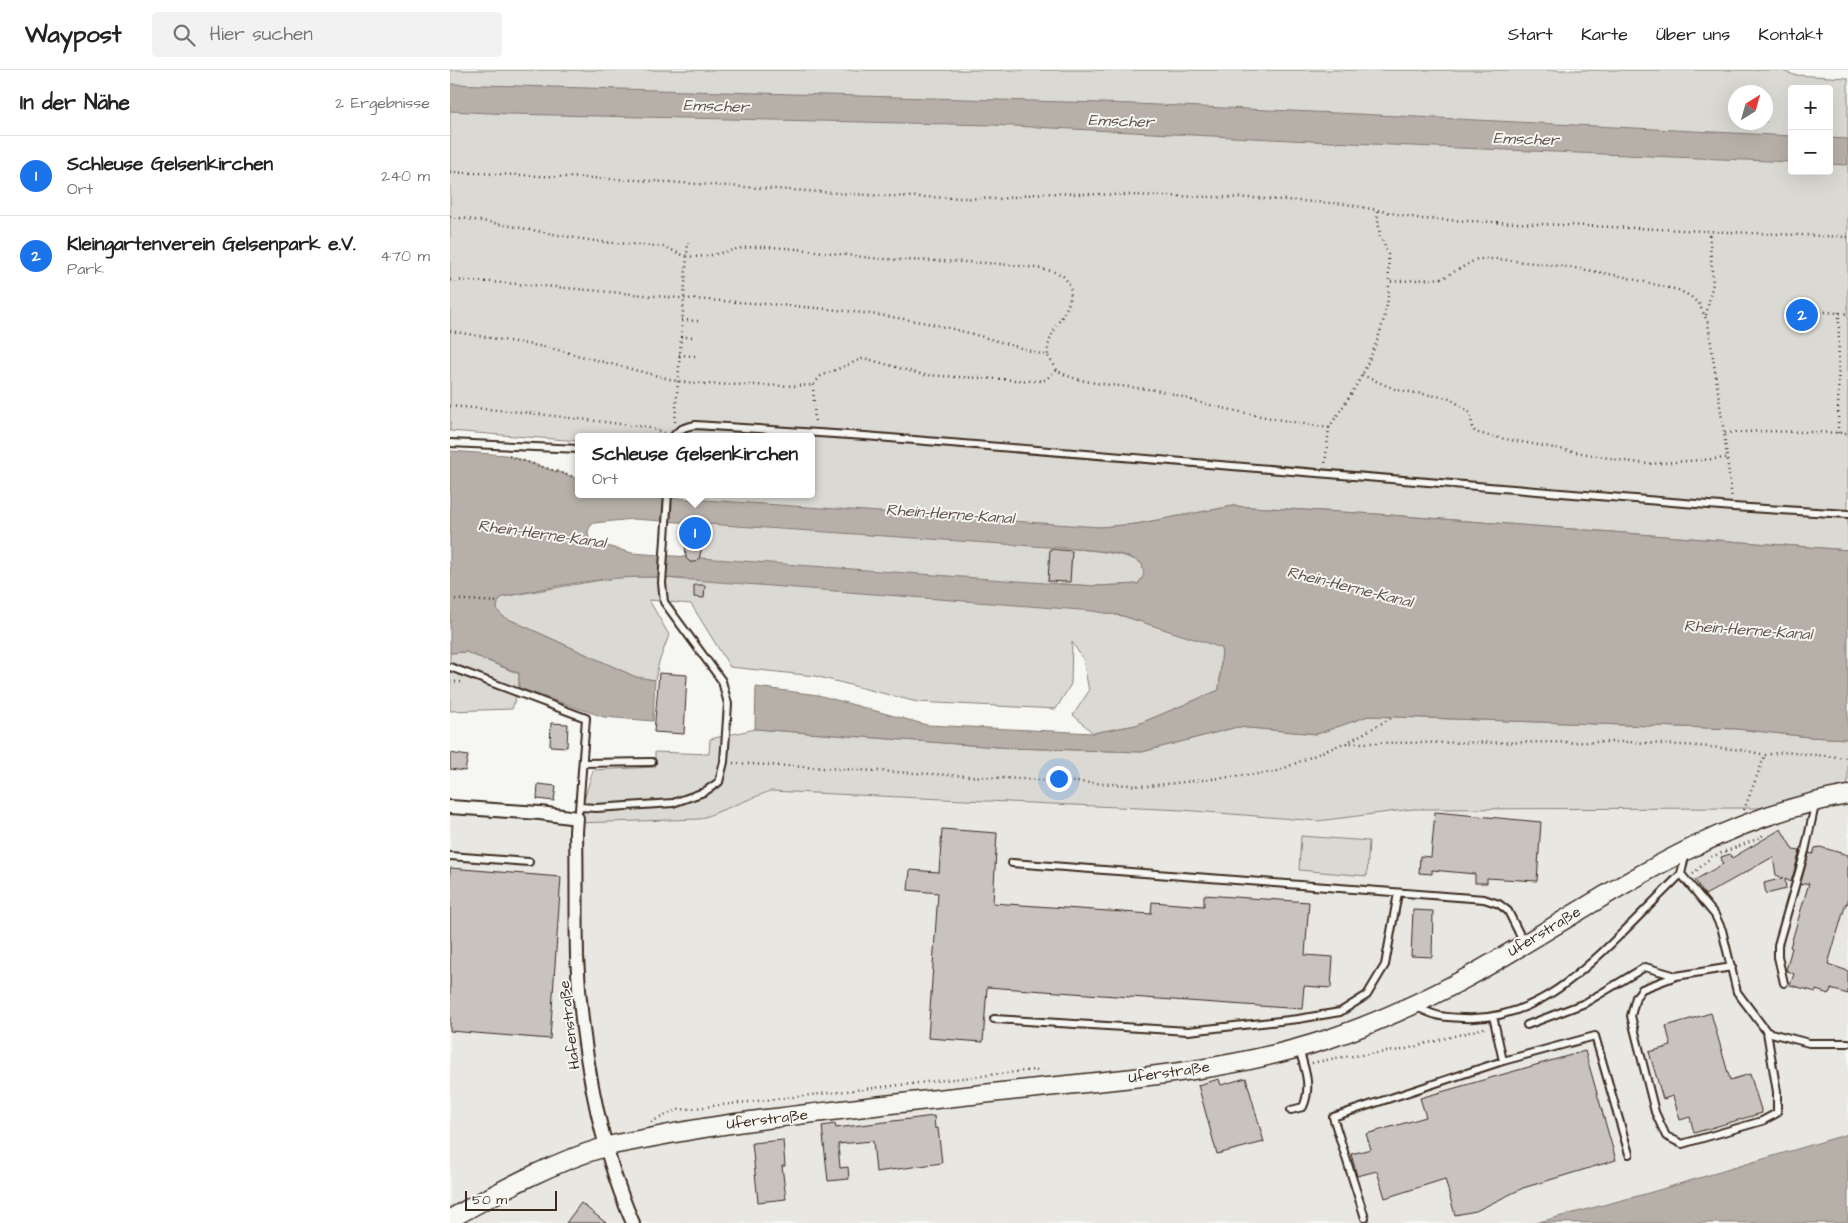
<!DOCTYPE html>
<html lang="de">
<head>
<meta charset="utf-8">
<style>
  :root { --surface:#fff; --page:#f2f2f2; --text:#222; --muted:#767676; --line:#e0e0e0; --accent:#1a73e8 }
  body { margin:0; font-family:"Architects Daughter",sans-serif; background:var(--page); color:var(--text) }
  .controls { position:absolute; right:15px; top:15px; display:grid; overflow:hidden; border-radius:5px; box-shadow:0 5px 20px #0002 }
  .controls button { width:45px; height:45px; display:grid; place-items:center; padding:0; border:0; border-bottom:1px solid var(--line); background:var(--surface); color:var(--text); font:25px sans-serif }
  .compass { position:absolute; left:1278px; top:15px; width:45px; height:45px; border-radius:50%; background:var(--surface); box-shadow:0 5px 20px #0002; rotate:37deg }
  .scale { position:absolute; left:15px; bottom:12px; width:92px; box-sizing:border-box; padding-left:5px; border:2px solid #3b2a1e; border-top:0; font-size:14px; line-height:18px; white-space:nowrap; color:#3b2a1e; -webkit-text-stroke:4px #f6f6f2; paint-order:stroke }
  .you { position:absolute; left:608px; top:708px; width:18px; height:18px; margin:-12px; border:4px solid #fff; border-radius:50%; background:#1a73e8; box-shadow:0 0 0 8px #1a73e833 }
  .badge { display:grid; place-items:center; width:32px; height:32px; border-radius:50%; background:var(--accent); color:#fff; font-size:16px; font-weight:700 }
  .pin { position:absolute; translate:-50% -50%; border:2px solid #fff; box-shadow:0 1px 5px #0006 }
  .popup { position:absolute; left:125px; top:363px; width:240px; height:65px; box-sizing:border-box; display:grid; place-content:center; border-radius:5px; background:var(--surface); filter:drop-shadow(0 1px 4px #0005); font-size:16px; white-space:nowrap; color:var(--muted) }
  .popup b { font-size:19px; color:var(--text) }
  .popup::after { content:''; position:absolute; left:50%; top:100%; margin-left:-10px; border:10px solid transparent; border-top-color:var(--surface) }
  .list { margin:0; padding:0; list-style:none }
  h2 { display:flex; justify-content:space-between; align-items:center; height:65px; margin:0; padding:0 20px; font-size:21px }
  h2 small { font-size:16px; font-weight:400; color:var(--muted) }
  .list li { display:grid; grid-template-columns:32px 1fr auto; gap:15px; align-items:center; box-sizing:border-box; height:80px; padding:0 20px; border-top:1px solid var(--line) }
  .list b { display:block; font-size:19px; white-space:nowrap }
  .list p { margin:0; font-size:16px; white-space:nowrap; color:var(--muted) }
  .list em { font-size:16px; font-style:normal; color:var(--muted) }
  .icon { flex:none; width:28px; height:28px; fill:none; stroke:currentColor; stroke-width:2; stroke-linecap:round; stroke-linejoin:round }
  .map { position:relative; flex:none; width:1398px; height:1153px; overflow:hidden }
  header { display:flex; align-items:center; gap:30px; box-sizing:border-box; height:70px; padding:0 25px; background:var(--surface); border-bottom:1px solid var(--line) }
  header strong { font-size:24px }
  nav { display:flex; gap:28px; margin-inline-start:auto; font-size:18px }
  .search { width:350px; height:45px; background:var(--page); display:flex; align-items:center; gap:12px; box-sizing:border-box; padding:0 18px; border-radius:5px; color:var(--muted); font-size:19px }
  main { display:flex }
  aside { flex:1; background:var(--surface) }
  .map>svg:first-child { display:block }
  .built { fill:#e8e7e2 }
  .green { fill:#dad9d3; stroke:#8a8278; fill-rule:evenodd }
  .water { fill:#b6b0a9; stroke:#857a71; fill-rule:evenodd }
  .building { fill:#c8c3be; stroke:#3b2a1e }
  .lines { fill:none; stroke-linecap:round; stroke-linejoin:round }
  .lane-casing { stroke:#3b2a1e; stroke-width:10 }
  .street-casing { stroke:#3b2a1e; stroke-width:16 }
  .secondary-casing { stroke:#3b2a1e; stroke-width:21 }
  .path { stroke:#3b2a1e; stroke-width:2.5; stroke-dasharray:1 4; stroke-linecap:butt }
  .lane { stroke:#f6f6f2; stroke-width:6 }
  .street { stroke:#f6f6f2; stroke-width:12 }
  .secondary { stroke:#f6f6f2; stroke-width:18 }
  .labels { text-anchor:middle; stroke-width:4; stroke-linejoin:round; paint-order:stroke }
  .street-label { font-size:15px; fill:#3b2a1e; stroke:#f6f6f2 }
  .water-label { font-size:16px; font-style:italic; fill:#605248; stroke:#f6f6f2 }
</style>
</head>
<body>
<header>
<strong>Waypost</strong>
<div class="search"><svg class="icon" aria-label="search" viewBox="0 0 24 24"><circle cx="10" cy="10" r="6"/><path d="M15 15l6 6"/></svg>Hier suchen</div>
<nav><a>Start</a><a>Karte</a><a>Über uns</a><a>Kontakt</a></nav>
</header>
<main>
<aside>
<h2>In der Nähe<small>2 Ergebnisse</small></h2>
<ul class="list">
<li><span class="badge">1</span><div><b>Schleuse Gelsenkirchen</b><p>Ort</p></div><em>240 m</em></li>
<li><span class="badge">2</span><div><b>Kleingartenverein Gelsenpark e.V.</b><p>Park</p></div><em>470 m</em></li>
</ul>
</aside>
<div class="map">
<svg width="1398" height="1153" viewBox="0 0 1398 1153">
  <rect width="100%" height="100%" fill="#f6f6f2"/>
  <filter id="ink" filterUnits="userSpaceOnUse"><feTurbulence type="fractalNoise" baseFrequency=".02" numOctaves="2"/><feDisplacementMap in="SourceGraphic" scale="10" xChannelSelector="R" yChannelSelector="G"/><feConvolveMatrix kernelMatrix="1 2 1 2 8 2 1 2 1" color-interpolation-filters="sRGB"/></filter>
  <g filter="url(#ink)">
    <!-- built -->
    <path class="built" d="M320 721 732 740 868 751 963 739 1309 738 1398 732V1153H0V738L127 753 250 749Z"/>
    <!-- green -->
    <path class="green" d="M0 0H1330L1344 5 1398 8V480L926 444 783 436 686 454 650 457 613 456 612 478C635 480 673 481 693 494L694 505 688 514 648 516 609 514 643 541 673 546 772 577 769 620 686 655 643 663 623 645 639 621 633 589 622 572 621 614 606 639 467 632 365 606 280 597 241 534 199 530 219 565 209 592 205 610 186 607 54 547 47 540 48 532 52 527 169 507H204L237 510 240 492 249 489 253 472 252 455 248 451H243L245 425 236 424H361V367H129V371L0 361ZM1342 19H1379V101H1342ZM1286 22H1316V52H1286Z
      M16 582 69 604V618L62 639 0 641V583Z
      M918 646 1287 659 1359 667 1398 669V715L1309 738 963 739 868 751 732 740 320 721 250 749 127 753 143 700 205 697V682L259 684 260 669 305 659 561 678 692 682 787 657 867 664Z
      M851 766 919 771 917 806 849 800Z"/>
    <!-- water -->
    <path class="water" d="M0 14 685 34 908 44 1342 66V92L961 76 542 55 60 44 0 41Z
      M1379 68 1398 69V95L1379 94Z
      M0 381 56 385 129 409V424H190L226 428 650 457 686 454 783 436 926 444 1398 480V669L1359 667 1287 659 918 646 867 664 787 657 692 682 561 678 305 659 306 617 368 625 477 655 643 663 686 655 769 620 772 578 673 546 643 541 204 507C152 506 102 517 52 527 48 531 47 534 47 540L54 547 186 607 205 610 203 651 154 647 69 618V603L16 582 0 583ZM183 449 612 478C634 480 675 480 692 494L694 505 688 514 648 516 609 514 182 483 142 472C136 465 137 458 144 453Z
      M1398 1064V1153H1085L1195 1124Z"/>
    <!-- building -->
    <path class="building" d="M243 451H248L252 455 253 472 249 489 246 492H240L236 488 235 472 239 454Z
      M600 479 622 481 620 512 598 511Z
      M244 515H255L254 528 244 527Z
      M209 603 237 605 234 664 204 662Z
      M101 653 118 654 117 677 100 676Z
      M0 683 18 686 15 701 0 699Z
      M88 714 106 716 104 731 87 729Z
      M985 742 1091 752 1087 811 1037 808V813H1025V804L982 800V804L969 803 970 786 981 787Z
      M492 759 547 763 543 833 701 844 702 832 754 836V825L859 832 855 885 883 887 881 918 854 916 852 939 537 917 533 972 478 968 488 823 458 820 460 800 489 802Z
      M1331 759 1343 780 1350 781 1341 812 1335 809 1336 819 1316 824 1314 813 1333 808 1326 805 1323 787 1255 825 1252 821 1245 810 1273 794 1271 787 1280 784 1282 788Z
      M1370 777 1398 785V834L1396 833 1378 894 1398 901V924L1381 919 1379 924 1366 920V922L1340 915 1344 904 1336 900 1342 878 1340 877 1359 813 1350 815 1359 783 1363 784 1365 778Z
      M0 798 111 807 100 969 0 961Z
      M963 840 983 841 982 887 961 886Z
      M1261 943 1280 1010 1300 1004 1312 1043 1244 1063 1240 1047 1230 1050 1223 1026 1213 1029 1199 982 1221 976 1216 956Z
      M1135 981 1166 1090 1073 1118 1026 1141 1005 1145 995 1109 935 1128 927 1101 907 1106 901 1084 921 1079 916 1064 976 1047 970 1028Z
      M796 1008 814 1072 767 1084 748 1015 769 1009 771 1015Z
      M484 1046 485 1059 488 1058 492 1093 426 1102 423 1071 388 1074 390 1098 398 1097 399 1109 378 1111 372 1056 385 1054 386 1058Z
      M333 1070 335 1096H332L336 1129 308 1132 302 1073Z
      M131 1133 156 1153H116Z"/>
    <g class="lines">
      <defs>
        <path id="lane" d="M223 367C229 358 236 357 245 355L415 366 1283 437 1398 444
          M0 373 129 379
          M0 597 136 648 129 740
          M133 693 202 692
          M130 737 146 738 223 733 254 722 269 712 274 692 278 634 272 611 214 532 212 513 218 424
          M0 786 79 792
          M562 793 1034 829 1049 834 1058 841 1074 873
          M1231 804 1265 845 1272 860 1287 922 1317 962 1359 973H1398
          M1282 897 1226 906 1192 919 1186 927 1181 946 1205 1042 1216 1066 1232 1074 1312 1051 1327 1043V1022L1317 962
          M1334 913 1328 887V875L1355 781 1365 735
          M967 937C987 947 992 947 1014 948 1080 951 1128 907 1171 864 1191 844 1211 824 1231 804L1235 786
          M1043 946 1053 991 1145 966 1179 1084
          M544 949 738 961 848 949 890 942 917 925 935 895 948 823
          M1077 955 1135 933 1195 897 1226 906
          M841 1040 853 1037C862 1017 855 999 849 979
          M915 1148 883 1047 1053 991"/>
        <path id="street" d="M0 737 90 743 127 748 126 762C127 804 126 845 127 887 131 974 148 1074 183 1153"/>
        <path id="secondary" d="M0 1149C50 1121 100 1093 155 1077 169 1073 184 1071 199 1068 238 1060 277 1054 316 1049 410 1037 503 1027 597 1017 690 1008 786 999 875 970 925 954 972 932 1018 907 1141 838 1256 749 1398 725"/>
      </defs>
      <!-- lane casing -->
      <use href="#lane" class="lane-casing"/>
      <!-- street casing -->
      <use href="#street" class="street-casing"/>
      <!-- secondary casing -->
      <use href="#secondary" class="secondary-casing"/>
      <!-- path -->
      <path class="path" d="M0 102 185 110 435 126 549 129 593 123 802 128 896 134 972 149 1398 167
        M927 141 930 166 938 182 939 212 993 208 1027 189H1047L1119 197 1170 206 1228 220 1240 226 1249 234 1258 253 1274 363 1282 429
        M0 147C49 152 96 164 145 171 167 174 190 174 213 177 221 178 229 185 237 186 256 189 274 181 293 178 300 177 308 177 315 177 362 178 408 189 454 190 480 191 600 192 614 207 637 232 594 256 598 286
        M0 210C77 213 153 222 230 228 310 234 391 237 471 252 514 260 556 274 598 286L607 300
        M1345 239 1398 244
        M1256 245 1263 213 1259 161
        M232 250 249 251
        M0 261 100 278 227 311 254 314 346 316 363 315 371 306 414 288 474 305 584 311 595 310 607 300C630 317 685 315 715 322 726 324 737 329 748 332 791 343 835 351 879 358L875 394
        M231 267H247
        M229 285 245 286
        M912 305 947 320 999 328 1014 338 1021 344 1022 357 1025 362 1039 366 1175 391 1199 394 1276 388
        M363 315 365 354
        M0 336 71 342 196 357 215 363
        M225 352 238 172
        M879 358C890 340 903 323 912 305 926 277 939 243 939 212
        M1275 363 1314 361 1398 363
        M1388 363 1389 242
        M59 386 124 407
        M0 529 48 532
        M0 612H12
        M896 673 943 647
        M283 693 698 716 825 702 894 673 1178 672 1249 676 1293 680 1315 685 1333 682 1398 688
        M1294 740 1315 685
        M1243 804 1261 787 1310 768 1315 763
        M862 993 886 988 952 980 1038 957
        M201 1052 227 1040 584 1000 591 1002"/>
      <!-- lane -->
      <use href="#lane" class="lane"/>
      <!-- street -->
      <use href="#street" class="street"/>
      <!-- secondary -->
      <use href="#secondary" class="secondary"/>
    </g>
  </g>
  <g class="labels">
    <!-- street labels -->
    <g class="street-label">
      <text transform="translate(1094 861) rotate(-31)" y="5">Uferstraße</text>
      <text transform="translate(119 955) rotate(-97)" y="5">Hafenstraße</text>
      <text transform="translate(719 1002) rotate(-8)" y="5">Uferstraße</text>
      <text transform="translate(317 1049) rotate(-7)" y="5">Uferstraße</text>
    </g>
    <!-- water labels -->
    <g class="water-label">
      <text transform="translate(266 35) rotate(2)" y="6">Emscher</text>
      <text transform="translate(671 50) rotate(2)" y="6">Emscher</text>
      <text transform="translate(1076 68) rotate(2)" y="6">Emscher</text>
      <text transform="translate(500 443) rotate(4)" y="6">Rhein-Herne-Kanal</text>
      <text transform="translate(92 463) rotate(8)" y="6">Rhein-Herne-Kanal</text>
      <text transform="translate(900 516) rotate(14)" y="6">Rhein-Herne-Kanal</text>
      <text transform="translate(1298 559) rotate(4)" y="6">Rhein-Herne-Kanal</text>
    </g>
  </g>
</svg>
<div class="controls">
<button>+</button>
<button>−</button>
</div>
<svg class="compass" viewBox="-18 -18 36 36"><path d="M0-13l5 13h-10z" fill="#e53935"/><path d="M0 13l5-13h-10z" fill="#767676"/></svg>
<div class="scale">50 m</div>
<div class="you"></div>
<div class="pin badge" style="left:245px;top:463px">1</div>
<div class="popup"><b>Schleuse Gelsenkirchen</b>Ort</div>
<div class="pin badge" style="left:1352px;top:245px">2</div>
</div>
</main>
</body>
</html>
